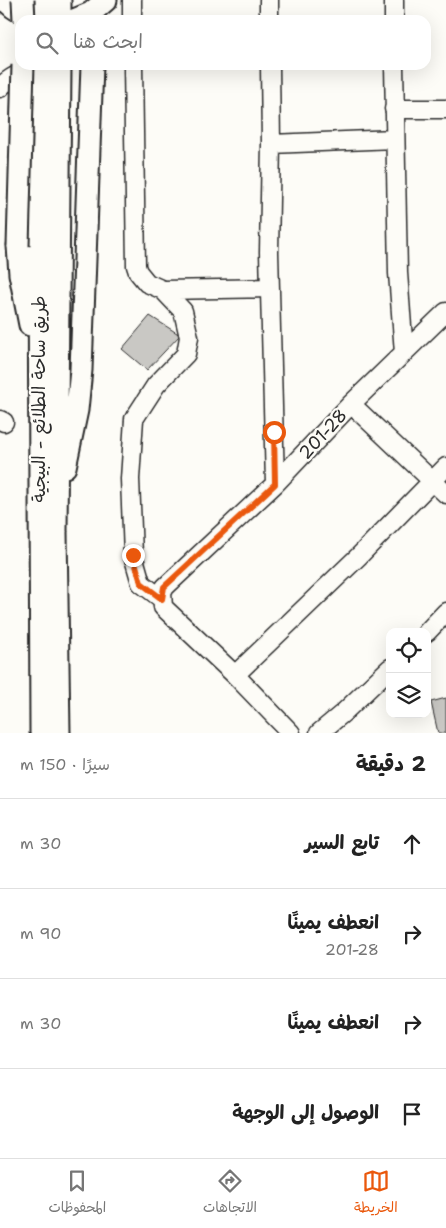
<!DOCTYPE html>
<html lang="ar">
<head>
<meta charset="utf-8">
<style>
  :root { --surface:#fff; --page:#f2f2f2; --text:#222; --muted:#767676; --line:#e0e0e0; --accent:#ea580c }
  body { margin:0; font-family:"Shantell Sans","Playpen Sans Arabic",sans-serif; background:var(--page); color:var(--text); direction:rtl }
  .controls { position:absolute; right:15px; bottom:15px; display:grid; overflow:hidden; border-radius:10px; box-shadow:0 5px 20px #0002 }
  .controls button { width:45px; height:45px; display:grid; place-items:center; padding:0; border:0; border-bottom:1px solid var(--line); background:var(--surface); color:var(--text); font:25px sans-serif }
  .stop { position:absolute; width:15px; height:15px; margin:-11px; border:4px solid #ea580c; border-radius:50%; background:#fff }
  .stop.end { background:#ea580c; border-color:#fff; box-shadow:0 1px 5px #0008 }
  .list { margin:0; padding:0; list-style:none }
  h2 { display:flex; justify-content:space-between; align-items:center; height:65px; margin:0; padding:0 20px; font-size:21px }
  h2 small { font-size:16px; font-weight:400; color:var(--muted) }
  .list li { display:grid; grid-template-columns:32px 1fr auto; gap:15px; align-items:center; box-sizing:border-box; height:90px; padding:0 20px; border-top:1px solid var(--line) }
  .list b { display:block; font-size:19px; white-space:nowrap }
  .list p { margin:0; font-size:16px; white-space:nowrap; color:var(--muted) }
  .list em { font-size:16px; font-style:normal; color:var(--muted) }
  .icon { flex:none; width:28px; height:28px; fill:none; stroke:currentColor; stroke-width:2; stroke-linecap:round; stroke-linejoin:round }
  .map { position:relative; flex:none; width:446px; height:733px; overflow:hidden; direction:ltr }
  .search { position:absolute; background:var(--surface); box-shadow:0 5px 20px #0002; left:15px; right:15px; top:15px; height:55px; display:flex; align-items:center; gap:12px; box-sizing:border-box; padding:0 18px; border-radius:15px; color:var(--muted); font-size:19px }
  .sheet { height:425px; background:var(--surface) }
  nav { display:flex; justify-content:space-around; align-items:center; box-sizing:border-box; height:70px; border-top:1px solid var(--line); background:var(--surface); font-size:14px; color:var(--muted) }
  nav a { display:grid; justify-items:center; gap:2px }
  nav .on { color:var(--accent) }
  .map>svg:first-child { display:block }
  .building { fill:#c9c8c4; stroke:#2b2b2b }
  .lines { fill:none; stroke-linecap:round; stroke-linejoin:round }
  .minor-casing { stroke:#2b2b2b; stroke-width:21 }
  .major-casing { stroke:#2b2b2b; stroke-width:25 }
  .minor { stroke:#fdfcf7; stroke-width:18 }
  .major { stroke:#fdfcf7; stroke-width:21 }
  .major-bridge-casing { stroke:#2b2b2b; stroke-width:25; stroke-linecap:butt }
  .major-bridge { stroke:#fdfcf7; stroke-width:21 }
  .route { stroke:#ea580c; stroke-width:6 }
  .labels { text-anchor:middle; stroke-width:4.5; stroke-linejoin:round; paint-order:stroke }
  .street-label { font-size:18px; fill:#2b2b2b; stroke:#fdfcf7 }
</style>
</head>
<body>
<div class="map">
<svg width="446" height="733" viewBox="0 0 446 733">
  <rect width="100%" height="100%" fill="#fdfcf7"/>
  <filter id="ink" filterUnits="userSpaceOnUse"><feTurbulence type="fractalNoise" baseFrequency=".02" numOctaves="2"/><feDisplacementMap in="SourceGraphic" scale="10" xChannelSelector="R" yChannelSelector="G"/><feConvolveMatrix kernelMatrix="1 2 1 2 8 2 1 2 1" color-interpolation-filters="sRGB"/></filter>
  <g filter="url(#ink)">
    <!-- building -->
    <path class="building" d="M150 316 180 335 147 370 122 349Z
      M446 698V733H438L431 702Z"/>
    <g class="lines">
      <defs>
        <path id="minor" d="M132 0V20
          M269 0V20
          M394 0V20
          M133 65 136 266 138 272 147 283 163 290 270 288
          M270 65 271 144 269 252 275 484
          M394 65 398 273 404 353
          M0 88C8 77 21 75 31 65
          M394 109H446
          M271 144 395 139
          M351 404 446 494
          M0 420 4 422
          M162 599 141 583 133 555 130 479 134 419 156 385 186 354 189 337 183 311 163 290
          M427 632 446 612
          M235 675 359 556 446 467
          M291 733 235 675 163 607 162 593 165 587 275 484 351 404 446 312
          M319 733 343 713 390 668"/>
        <path id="major" d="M5 0C15 10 27 17 40 20
          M42 20V0
          M60 20V0
          M74 20 91 13 106 0
          M41 65 39 247 41 733
          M18 246 20 274 30 325
          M65 467 77 410 81 370 92 65
          M59 733 56 532 60 65"/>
      </defs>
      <!-- minor casing -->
      <use href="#minor" class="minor-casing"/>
      <!-- major casing -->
      <use href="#major" class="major-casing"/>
      <!-- minor -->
      <use href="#minor" class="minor"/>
      <!-- major -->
      <use href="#major" class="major"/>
      <defs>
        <path id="major-bridge" d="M23 0 24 20
          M18 246 23 65"/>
      </defs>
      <!-- major-bridge casing -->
      <use href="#major-bridge" class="major-bridge-casing"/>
      <!-- major-bridge -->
      <use href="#major-bridge" class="major-bridge"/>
    </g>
  </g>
  <g class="lines" filter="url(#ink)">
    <!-- route -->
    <path class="route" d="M133 555 141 583 162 599 164 587 275 484 274 432"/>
  </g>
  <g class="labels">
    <!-- street labels -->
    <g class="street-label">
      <text transform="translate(39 399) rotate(-90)" y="6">طريق ساحة الطلائع - البيجية</text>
      <text transform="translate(323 434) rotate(-47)" y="6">201-28</text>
    </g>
  </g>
</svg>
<div class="controls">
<button><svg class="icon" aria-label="locate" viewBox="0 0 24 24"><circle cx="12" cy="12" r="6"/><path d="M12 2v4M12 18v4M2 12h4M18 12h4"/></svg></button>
<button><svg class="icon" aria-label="layers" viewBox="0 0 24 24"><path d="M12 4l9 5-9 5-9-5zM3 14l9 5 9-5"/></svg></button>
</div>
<div class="stop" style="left:274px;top:432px"></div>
<div class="stop end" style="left:133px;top:555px"></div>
<div class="search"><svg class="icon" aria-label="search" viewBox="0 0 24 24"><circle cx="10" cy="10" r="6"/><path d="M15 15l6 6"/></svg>ابحث هنا</div>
</div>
<section class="sheet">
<h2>2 دقيقة<small>سيرًا · 150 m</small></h2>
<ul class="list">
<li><svg class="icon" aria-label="ahead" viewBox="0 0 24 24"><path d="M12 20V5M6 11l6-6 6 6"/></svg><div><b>تابع السير</b></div><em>30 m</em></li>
<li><svg class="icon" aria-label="right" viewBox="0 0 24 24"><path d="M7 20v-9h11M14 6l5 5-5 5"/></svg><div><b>انعطف يمينًا</b><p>201-28</p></div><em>90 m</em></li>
<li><svg class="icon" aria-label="right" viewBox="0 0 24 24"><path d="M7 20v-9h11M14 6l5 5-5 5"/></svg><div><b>انعطف يمينًا</b></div><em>30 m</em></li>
<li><svg class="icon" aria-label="arrive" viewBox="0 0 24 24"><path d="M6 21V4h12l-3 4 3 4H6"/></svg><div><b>الوصول إلى الوجهة</b></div></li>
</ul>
</section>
<nav>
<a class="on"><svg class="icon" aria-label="map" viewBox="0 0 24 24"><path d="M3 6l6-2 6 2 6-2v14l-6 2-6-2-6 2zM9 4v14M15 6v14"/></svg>الخريطة</a>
<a><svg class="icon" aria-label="directions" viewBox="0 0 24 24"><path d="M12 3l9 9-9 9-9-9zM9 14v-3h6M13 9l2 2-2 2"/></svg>الاتجاهات</a>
<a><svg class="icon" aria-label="saved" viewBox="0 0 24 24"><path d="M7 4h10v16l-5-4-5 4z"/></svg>المحفوظات</a>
</nav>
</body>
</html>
